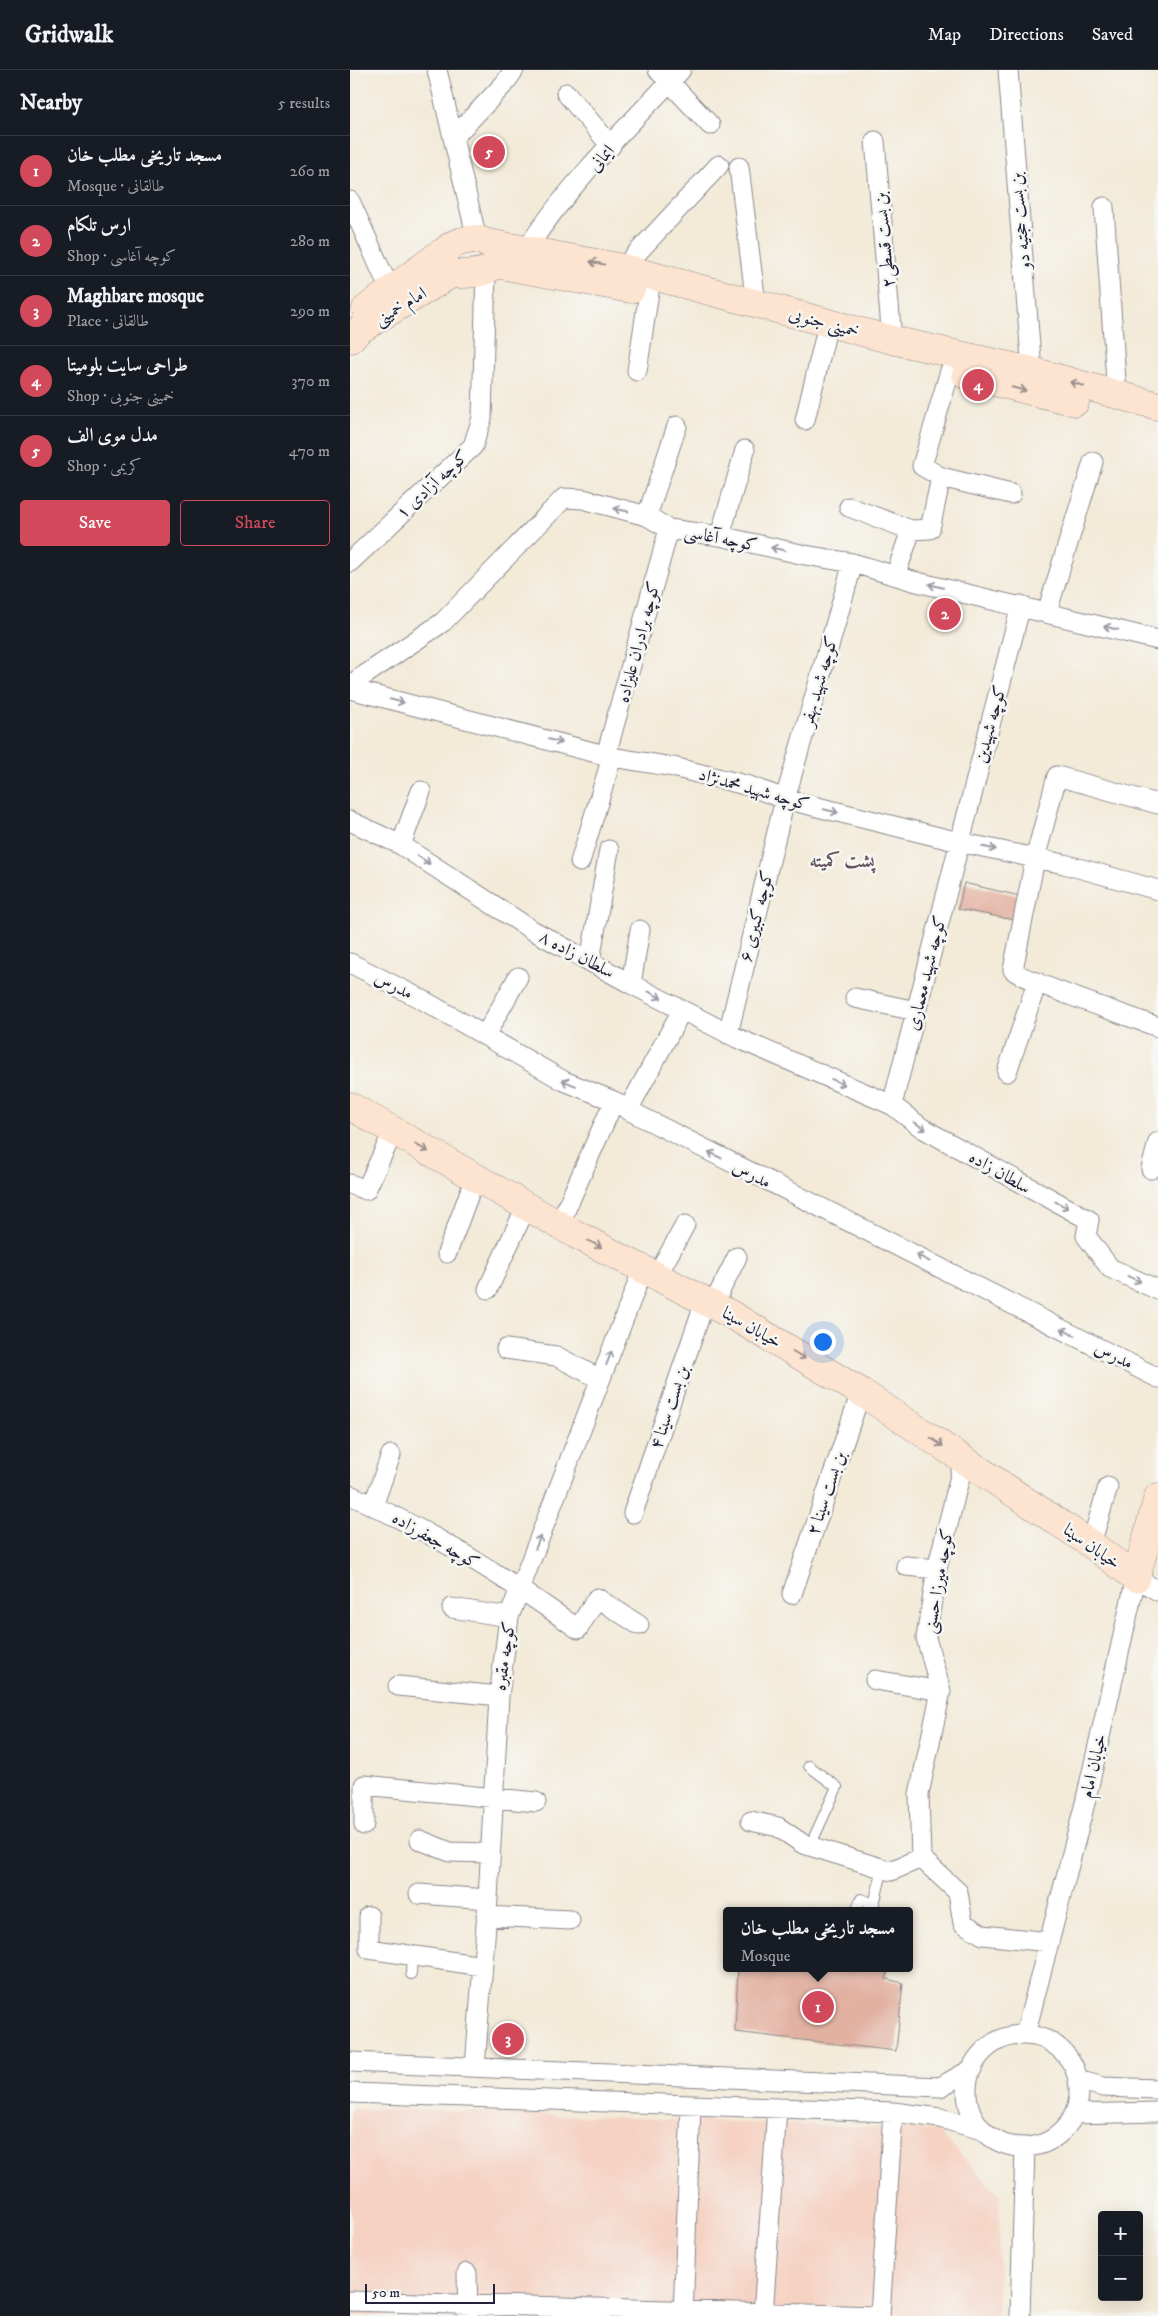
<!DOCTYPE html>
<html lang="en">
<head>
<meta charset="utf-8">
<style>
  :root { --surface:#171b24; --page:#242831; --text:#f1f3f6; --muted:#9ea1a6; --line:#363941; --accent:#d1495b }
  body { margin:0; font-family:"IM FELL DW Pica",Amiri,serif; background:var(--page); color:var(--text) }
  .controls { position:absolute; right:15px; bottom:15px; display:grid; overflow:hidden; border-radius:5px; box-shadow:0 5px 20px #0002 }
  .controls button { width:45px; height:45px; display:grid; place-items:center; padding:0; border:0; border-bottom:1px solid var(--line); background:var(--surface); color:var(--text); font:25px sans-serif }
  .scale { position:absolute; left:15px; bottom:12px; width:130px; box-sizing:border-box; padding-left:5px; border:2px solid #22223b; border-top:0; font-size:14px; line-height:18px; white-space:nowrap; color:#22223b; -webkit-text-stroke:4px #f6f6f2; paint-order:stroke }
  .you { position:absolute; left:472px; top:1271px; width:18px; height:18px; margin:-12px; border:4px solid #fff; border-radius:50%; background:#1a73e8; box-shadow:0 0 0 8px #1a73e833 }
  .badge { display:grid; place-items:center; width:32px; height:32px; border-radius:50%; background:var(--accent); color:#fff; font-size:16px; font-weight:700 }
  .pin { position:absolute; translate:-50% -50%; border:2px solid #fff; box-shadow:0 1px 5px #0006 }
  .popup { position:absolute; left:373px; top:1837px; width:190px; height:65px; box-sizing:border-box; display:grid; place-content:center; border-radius:5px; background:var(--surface); filter:drop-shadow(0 1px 4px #0005); font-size:16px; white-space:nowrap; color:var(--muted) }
  .popup b { font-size:19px; color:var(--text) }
  .popup::after { content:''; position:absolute; left:50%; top:100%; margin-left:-10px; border:10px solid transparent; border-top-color:var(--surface) }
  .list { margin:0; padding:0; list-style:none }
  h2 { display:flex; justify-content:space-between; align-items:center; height:65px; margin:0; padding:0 20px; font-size:21px }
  h2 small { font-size:16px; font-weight:400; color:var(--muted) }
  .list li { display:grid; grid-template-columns:32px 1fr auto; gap:15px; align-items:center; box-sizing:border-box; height:70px; padding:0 20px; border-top:1px solid var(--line) }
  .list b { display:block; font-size:19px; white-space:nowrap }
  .list p { margin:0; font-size:16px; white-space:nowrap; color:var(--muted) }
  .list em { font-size:16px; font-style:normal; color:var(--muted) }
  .actions { display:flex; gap:10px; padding:15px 20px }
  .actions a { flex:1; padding:11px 0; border:1px solid var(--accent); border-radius:5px; text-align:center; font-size:18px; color:var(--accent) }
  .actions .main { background:var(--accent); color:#fff }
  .map { position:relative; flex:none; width:808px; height:2246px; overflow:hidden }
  header { display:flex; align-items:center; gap:30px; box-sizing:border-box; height:70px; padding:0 25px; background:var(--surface); border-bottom:1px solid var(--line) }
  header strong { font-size:24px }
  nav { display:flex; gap:28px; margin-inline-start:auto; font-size:18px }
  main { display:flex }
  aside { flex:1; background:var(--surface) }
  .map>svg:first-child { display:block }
  .built { fill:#f5d2c2 }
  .building { fill:#e2b1a1 }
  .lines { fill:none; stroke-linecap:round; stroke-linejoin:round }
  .lane-casing { stroke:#8a868a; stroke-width:12 }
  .street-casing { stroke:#8a868a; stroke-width:21 }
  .secondary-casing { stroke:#8a868a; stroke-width:29 }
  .lane { stroke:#fff; stroke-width:10 }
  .street { stroke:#fff; stroke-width:19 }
  .secondary { stroke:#fde4d0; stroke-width:28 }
  .oneway { stroke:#9a8d8d }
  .oneway2 { stroke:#9c9ca7 }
  .labels { text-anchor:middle; stroke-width:5; stroke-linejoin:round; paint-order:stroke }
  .street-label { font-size:18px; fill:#22223b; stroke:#f6f6f2 }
  .neighbourhood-label { font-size:19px; font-weight:bold; fill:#65545f; stroke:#f6f6f2 }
</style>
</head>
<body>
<header>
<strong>Gridwalk</strong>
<nav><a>Map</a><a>Directions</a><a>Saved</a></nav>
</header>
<main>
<aside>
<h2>Nearby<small>5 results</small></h2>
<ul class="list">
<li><span class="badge">1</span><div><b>مسجد تاریخی مطلب خان</b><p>Mosque · طالقانی</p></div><em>260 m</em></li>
<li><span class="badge">2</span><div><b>ارس تلکام</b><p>Shop · کوچه آغاسی</p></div><em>280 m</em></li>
<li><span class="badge">3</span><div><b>Maghbare mosque</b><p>Place · طالقانی</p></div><em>290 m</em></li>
<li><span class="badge">4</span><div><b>طراحی سایت بلومیتا</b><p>Shop · خمینی جنوبی</p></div><em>370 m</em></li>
<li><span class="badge">5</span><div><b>مدل موی الف</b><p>Shop · کریمی</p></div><em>470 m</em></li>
</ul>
<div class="actions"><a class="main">Save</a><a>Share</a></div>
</aside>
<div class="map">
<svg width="808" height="2246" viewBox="0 0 808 2246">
  <rect width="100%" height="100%" fill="#f6f6f2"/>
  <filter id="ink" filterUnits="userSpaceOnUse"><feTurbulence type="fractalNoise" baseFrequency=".02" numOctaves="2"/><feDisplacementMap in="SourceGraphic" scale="10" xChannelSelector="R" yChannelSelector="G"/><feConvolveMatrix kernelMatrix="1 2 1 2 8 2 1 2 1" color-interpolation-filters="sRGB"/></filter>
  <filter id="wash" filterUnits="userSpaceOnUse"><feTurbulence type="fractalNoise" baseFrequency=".0096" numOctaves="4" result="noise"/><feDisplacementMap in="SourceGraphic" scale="20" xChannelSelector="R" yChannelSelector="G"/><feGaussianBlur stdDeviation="1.12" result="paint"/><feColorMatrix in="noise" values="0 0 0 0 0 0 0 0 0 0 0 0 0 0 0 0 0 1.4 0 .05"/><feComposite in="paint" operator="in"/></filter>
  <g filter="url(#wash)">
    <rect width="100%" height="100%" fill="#f3ead8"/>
    <!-- built -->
    <path class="built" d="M0 2039 84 2040 587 2060 650 2126 647 2246H0Z"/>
    <g id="blocks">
      <!-- building -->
      <path class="building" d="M614 813 674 827 670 851 608 839Z
        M388 1898H538L536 1909 553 1913 546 1981 385 1962Z"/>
    </g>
  </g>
  <g filter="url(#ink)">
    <use href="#blocks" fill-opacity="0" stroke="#8a868a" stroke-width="1"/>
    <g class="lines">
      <defs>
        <path id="lane" d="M459 1696 487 1717 460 1776
          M507 1839 511 1829 524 1834 533 1798
          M61 1904 62 1885"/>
        <path id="street" d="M87 0 127 169
          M308 0 360 55
          M658 0 682 301
          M216 23 261 76
          M104 67 155 13 164 0
          M525 71 542 270
          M389 97 406 234
          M0 131 40 220
          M754 137 767 325
          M176 180C219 114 277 57 331 0
          M273 198 369 95
          M287 301 299 222
          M455 350 475 267
          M591 407 661 424
          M499 437 561 460
          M297 446 327 356
          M370 466 395 380
          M0 492 123 376 132 348 136 200
          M546 504 561 460 580 459 591 407 572 396 600 301
          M697 542 743 392
          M0 615 93 552 214 428 233 429 297 446 319 459 370 466 455 485 503 493 563 511 808 570
          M0 619 262 687 323 697 399 716 435 729 609 772 714 794 808 820
          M256 685 319 459
          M808 734 707 706 685 789 663 900C669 909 789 950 808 957
          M0 751 51 775 182 860 281 914 387 968 542 1035 572 1058 739 1150 736 1166 760 1198 808 1220
          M51 775 71 721
          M230 792 262 687
          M240 891 259 780
          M0 893 71 929 214 1011 264 1031 278 1040 808 1308
          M281 914 290 860
          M505 928 566 941
          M378 964 435 729 503 493
          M135 966 168 907
          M657 1002 687 912
          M542 1035 671 535
          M278 1040 332 940
          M801 1099 808 1072
          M0 1114 16 1120 43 1062
          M209 1155 264 1031
          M97 1183 125 1108
          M307 1206 335 1155
          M138 1219 176 1137
          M363 1235 387 1187
          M156 1279 206 1286 250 1309
          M614 1390 587 1499 576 1568 591 1621 569 1724 571 1788 608 1822 613 1853 633 1865 699 1872
          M0 1425C81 1461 157 1508 228 1559L247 1528 289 1555
          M23 1436 41 1385
          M283 1443 355 1231
          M741 1474 758 1417
          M556 1496 587 1499
          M442 1524 511 1322
          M102 1538 159 1547
          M525 1610 591 1621
          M48 1616 149 1626
          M401 1751 428 1757 453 1774 541 1801 571 1788
          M14 1755V1715L186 1732
          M70 1770 100 1782 140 1783
          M69 1824 138 1829
          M19 1846V1879L132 1896
          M136 1846 220 1850
          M675 1965 735 1733 786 1508 808 1521
          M617 2021a56 56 0 1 1 112 0a56 56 0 1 1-112 0Z
          M0 1992 590 2017 622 1999
          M125 1997 138 1829 149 1626 159 1547 293 1199
          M728 2010 753 2017 808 2019
          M0 2023 543 2042 590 2048 632 2060
          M724 2044 808 2042
          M117 2203 118 2246
          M0 2231 528 2246
          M333 2246 341 2035
          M413 2246 427 2038
          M530 2246 543 2042
          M670 2246 675 2077"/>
        <path id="secondary" d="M127 169 145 176 150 183C149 186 147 192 145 194 136 205 113 204 101 204L90 194C93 175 109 170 127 169Z
          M138 173 273 198 542 270 682 301 808 336
          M145 194 281 219
          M16 239 91 183
          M0 269 9 260 101 204
          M616 305 725 332
          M0 1036 225 1164 380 1244 511 1322 741 1474 786 1508 808 1427"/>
      </defs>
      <!-- lane casing -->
      <use href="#lane" class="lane-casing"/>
      <!-- street casing -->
      <use href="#street" class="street-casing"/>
      <!-- secondary casing -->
      <use href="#secondary" class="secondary-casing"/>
      <!-- lane -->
      <use href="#lane" class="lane"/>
      <!-- street -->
      <use href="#street" class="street"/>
      <!-- secondary -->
      <use href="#secondary" class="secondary"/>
    </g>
    <!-- one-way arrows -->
    <defs><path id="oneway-shaft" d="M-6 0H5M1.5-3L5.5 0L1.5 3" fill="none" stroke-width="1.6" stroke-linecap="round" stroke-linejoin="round" transform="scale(1.25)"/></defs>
    <g class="oneway">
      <use href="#oneway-shaft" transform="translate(247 193) rotate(-169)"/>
      <use href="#oneway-shaft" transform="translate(727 314) rotate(-164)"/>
      <use href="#oneway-shaft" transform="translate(669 319) rotate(14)"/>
      <use href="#oneway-shaft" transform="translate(72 1078) rotate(29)"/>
      <use href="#oneway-shaft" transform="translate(245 1174) rotate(27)"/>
      <use href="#oneway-shaft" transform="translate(449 1285) rotate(31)"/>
      <use href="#oneway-shaft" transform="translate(587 1372) rotate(33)"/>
    </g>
    <g class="oneway2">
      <use href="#oneway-shaft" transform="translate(271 440) rotate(-168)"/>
      <use href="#oneway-shaft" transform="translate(428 479) rotate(-168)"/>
      <use href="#oneway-shaft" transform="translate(586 516) rotate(-167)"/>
      <use href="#oneway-shaft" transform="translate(761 558) rotate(-166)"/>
      <use href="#oneway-shaft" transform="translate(47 631) rotate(14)"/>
      <use href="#oneway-shaft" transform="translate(205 671) rotate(15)"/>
      <use href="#oneway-shaft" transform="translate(481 741) rotate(14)"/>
      <use href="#oneway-shaft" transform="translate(639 778) rotate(12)"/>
      <use href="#oneway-shaft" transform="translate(74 790) rotate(33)"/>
      <use href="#oneway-shaft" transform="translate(305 925) rotate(28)"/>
      <use href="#oneway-shaft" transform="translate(488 1012) rotate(24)"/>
      <use href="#oneway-shaft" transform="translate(219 1013) rotate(-157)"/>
      <use href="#oneway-shaft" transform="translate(570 1056) rotate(35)"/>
      <use href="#oneway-shaft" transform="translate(365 1085) rotate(-153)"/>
      <use href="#oneway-shaft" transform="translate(712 1135) rotate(27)"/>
      <use href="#oneway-shaft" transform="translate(573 1188) rotate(-152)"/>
      <use href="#oneway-shaft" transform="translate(784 1209) rotate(24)"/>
      <use href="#oneway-shaft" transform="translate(718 1262) rotate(-154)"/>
      <use href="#oneway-shaft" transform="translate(259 1288) rotate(-69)"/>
      <use href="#oneway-shaft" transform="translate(188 1472) rotate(-69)"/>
    </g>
  </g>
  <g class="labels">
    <!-- street labels -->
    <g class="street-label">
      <text transform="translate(251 88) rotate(-49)" y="6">ایمانی</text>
      <text transform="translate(670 151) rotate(-95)" y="6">بن بست حجتیه دو</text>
      <text transform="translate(534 170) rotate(-95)" y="6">بن بست قسطی۲</text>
      <text transform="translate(50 236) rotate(-31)" y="6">امام خمینی</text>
      <text transform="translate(474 252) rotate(15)" y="6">خمینی جنوبی</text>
      <text transform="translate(82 414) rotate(-43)" y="6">کوچه آزادی ۱</text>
      <text transform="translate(371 468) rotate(11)" y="6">کوچه آغاسی</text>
      <text transform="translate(288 572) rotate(-75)" y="6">کوچه برادران علیزاده</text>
      <text transform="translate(469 611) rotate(-74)" y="6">کوچه شهید بهفر</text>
      <text transform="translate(640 654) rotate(-75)" y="6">کوچه شهیدین</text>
      <text transform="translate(404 719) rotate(16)" y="6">کوچه شهید محمدنژاد</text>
      <text transform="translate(406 846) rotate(-76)" y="6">کوچه کبیری ۶</text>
      <text transform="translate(227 884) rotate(28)" y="6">سلطان زاده ۸</text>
      <text transform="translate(576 903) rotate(-76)" y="6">کوچه شهید معماری</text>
      <text transform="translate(44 915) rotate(27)" y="6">مدرس</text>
      <text transform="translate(650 1102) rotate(30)" y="6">سلطان زاده</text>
      <text transform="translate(402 1104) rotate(27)" y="6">مدرس</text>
      <text transform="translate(402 1257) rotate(30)" y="6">خیابان سینا</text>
      <text transform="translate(764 1285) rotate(26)" y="6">مدرس</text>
      <text transform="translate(319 1337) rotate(-71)" y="6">بن بست سینا ۴</text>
      <text transform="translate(476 1423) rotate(-71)" y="6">بن بست سینا ۲</text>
      <text transform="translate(86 1470) rotate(30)" y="6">کوچه جعفرزاده</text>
      <text transform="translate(742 1476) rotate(35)" y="6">خیابان سینا</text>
      <text transform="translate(588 1511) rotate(-80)" y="6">کوچه میرزا حسنی</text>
      <text transform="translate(154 1586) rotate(-82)" y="6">کوچه مقبره</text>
      <text transform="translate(743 1696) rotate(-77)" y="6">خیابان امام</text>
    </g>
    <!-- neighbourhood labels -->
    <g class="neighbourhood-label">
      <text x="492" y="797">پشت کمیته</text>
    </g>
  </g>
</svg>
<div class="controls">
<button>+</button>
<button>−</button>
</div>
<div class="scale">50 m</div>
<div class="you"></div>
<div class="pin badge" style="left:468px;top:1937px">1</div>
<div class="popup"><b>مسجد تاریخی مطلب خان</b>Mosque</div>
<div class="pin badge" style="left:595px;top:544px">2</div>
<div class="pin badge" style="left:158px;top:1969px">3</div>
<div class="pin badge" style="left:628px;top:315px">4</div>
<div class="pin badge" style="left:139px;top:82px">5</div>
</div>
</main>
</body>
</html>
